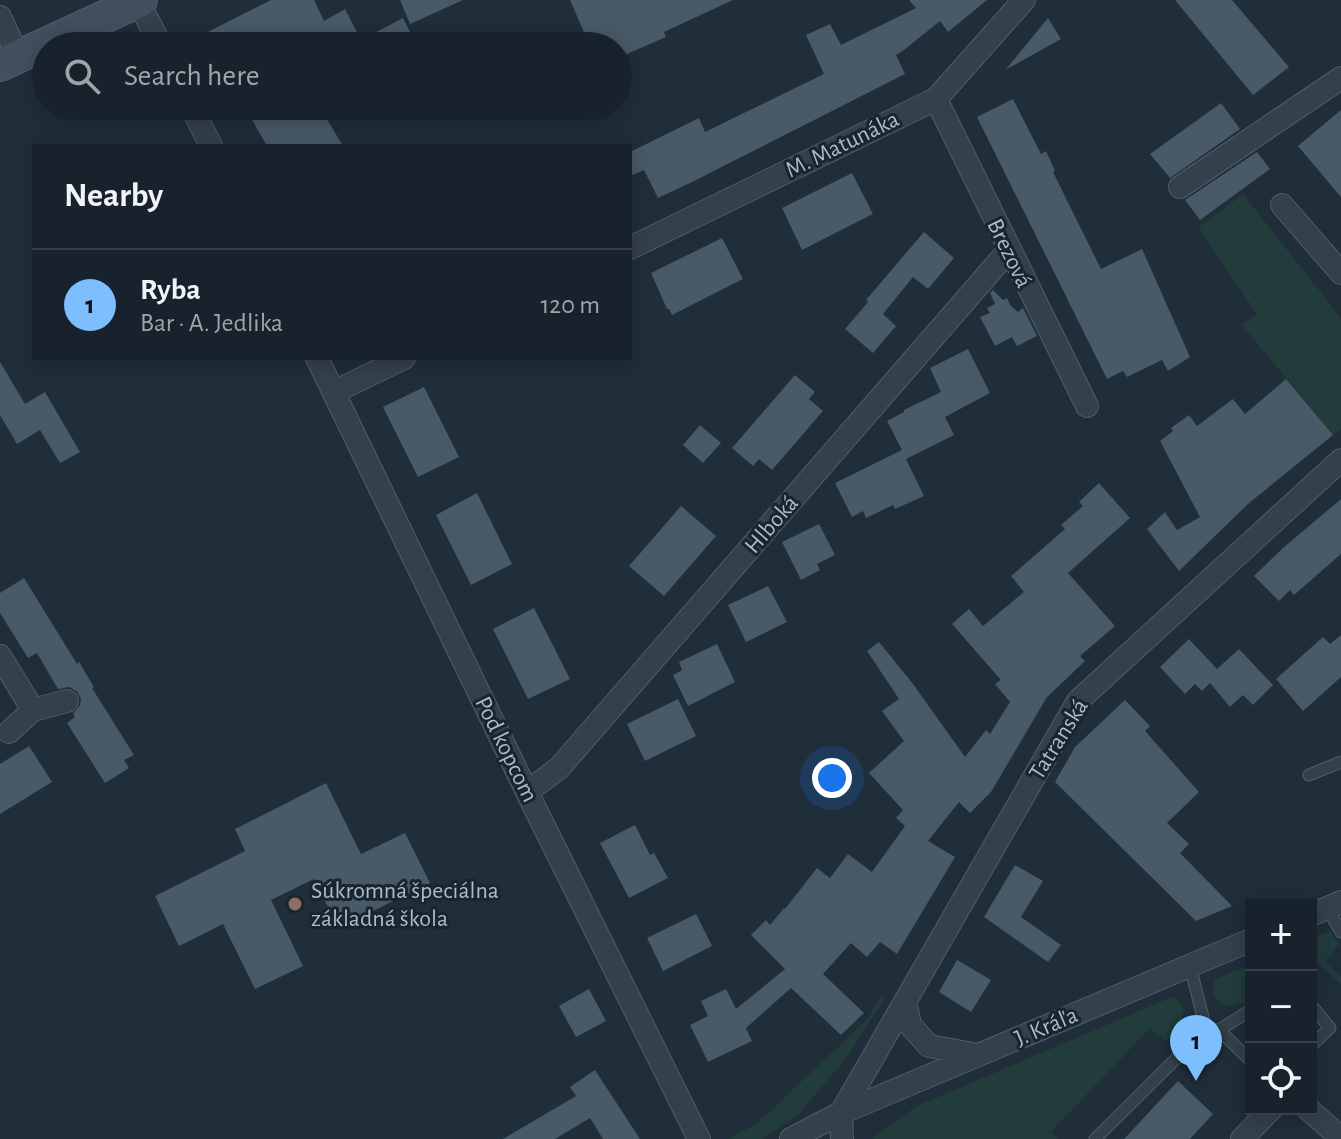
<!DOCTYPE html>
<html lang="en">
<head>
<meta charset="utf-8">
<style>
  :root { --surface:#18222c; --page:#212a34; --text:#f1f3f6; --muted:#9fa4a9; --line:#363f48; --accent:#7cbefe }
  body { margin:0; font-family:"Alegreya Sans",sans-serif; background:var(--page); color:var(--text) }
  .controls { position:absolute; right:24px; bottom:24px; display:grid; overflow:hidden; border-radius:0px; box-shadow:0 4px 20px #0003 }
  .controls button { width:72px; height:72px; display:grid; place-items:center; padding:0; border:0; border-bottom:2px solid var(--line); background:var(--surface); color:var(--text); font:40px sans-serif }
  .you { position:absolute; left:832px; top:778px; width:28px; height:28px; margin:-20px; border:6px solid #fff; border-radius:50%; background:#1a73e8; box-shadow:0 0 0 12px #1a73e833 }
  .badge { display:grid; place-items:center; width:52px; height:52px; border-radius:50%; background:var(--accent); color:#111; font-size:26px; font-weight:700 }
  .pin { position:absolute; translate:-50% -66px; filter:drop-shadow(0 2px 4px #0008) }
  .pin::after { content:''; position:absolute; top:42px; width:28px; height:24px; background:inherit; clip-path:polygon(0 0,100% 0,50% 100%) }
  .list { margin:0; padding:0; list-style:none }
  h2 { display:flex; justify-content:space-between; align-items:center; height:104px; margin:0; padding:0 32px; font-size:34px }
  h2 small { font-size:26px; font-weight:400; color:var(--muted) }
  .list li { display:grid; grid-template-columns:52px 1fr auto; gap:24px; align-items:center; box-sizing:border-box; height:112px; padding:0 32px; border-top:2px solid var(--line) }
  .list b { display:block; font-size:30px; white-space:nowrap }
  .list p { margin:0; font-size:26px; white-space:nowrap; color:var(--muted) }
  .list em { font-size:26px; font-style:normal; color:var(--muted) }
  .icon { flex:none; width:44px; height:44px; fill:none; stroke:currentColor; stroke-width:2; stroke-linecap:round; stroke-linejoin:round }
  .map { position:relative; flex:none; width:1341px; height:1139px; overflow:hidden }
  .search { position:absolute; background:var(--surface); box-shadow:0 4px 20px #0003; left:32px; top:32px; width:600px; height:88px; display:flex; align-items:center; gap:20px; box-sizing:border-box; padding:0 28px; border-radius:44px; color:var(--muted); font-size:30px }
  .panel { position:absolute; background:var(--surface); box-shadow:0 4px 20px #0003; left:32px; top:144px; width:600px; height:216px; border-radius:0px }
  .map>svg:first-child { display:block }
  .green { fill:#223b3b }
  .building { fill:#485967 }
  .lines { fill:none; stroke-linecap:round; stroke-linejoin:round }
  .lane-casing { stroke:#515e68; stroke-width:13 }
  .street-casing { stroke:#515e68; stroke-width:24 }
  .secondary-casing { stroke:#515e68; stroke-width:34 }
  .lane { stroke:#34404b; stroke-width:11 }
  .street { stroke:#34404b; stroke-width:22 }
  .secondary { stroke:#414f5e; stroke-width:32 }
  .education-dot { fill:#8d6e63; stroke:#19252f; stroke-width:3 }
  .labels { text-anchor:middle; stroke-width:6; stroke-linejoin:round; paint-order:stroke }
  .street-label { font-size:24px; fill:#aebbc7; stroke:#19252f }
  .poi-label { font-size:24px; fill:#aebbc7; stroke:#19252f; text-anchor:start }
</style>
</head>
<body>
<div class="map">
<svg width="1341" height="1139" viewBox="0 0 1341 1139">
  <rect width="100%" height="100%" fill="#202e3a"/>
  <!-- green -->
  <path class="green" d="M1243 194 1341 318V429L1333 435 1241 324 1257 314 1198 228Z
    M1330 931 1339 944 1326 962 1341 977V984L1311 957V939Z
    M1251 964V998L1236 1005H1221L1213 992 1215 979Z
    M1174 996 1184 1009 1182 1024 1166 1042 1150 1028 1051 1132 1058 1139H872L915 1107Z
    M880 997 884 999 849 1055 798 1115 763 1139H727L756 1124 868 1019Z"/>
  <!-- building -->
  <path class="building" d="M271 0H314L324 21 345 9 361 40 403 18 417 46H180Z
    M400 0H463L410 24Z
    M570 0H733L664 32 666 37 618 58V46H590Z
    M909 0H987L948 32 940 21 904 50 896 55 905 74 694 181 658 198 644 170 630 176V152L699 118 705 132 824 74 806 35 830 24 841 45 916 8Z
    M1175 0H1232L1289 67 1253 95Z
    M1048 18 1061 39 1007 69V68Z
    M1013 99 1041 154 1046 151 1055 171 1053 172 1101 269 1142 249 1190 357 1168 371 1162 360 1127 377 1123 371 1107 379 977 117Z
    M1221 103 1240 129 1170 178 1150 154Z
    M244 106H319L343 146H267Z
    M1341 110V197L1298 146Z
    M1257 152 1270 169 1200 220 1185 200Z
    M852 173 873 214 802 250 782 208Z
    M924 232 954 258 928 289 913 277 883 314 896 326 873 353 845 329 868 302 866 300Z
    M722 238 743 279 672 315 669 309H667L651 273Z
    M993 290 1003 300 1007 298 1010 305 1018 312 1023 308 1037 336 1017 346 1012 337 995 346 980 317 990 313 987 308 995 304 990 293Z
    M968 349 990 393 945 417 954 435 906 459 924 496 895 509 893 505 866 518 863 511 852 517 835 483 902 450 887 421 904 412V410L941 392 930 368Z
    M0 362 25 404 45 392 80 452 60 463 40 430 17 444 0 415Z
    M795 375 815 392 809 399 823 411 772 470 759 459 753 466 732 448Z
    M1286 379 1333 435 1249 503 1179 571 1147 529 1165 512 1177 530 1200 517 1160 441 1173 431 1171 428 1189 415 1197 426 1233 399 1245 414Z
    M424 387 459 457 418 477 383 407Z
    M700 425 721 443 703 463 683 445Z
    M1099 483 1130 518 1068 573 1115 626 1080 656 1085 661 1047 697 991 792 970 813 959 802 928 841 955 857 897 954 880 942 867 957 851 943 823 974 864 1013 841 1035 791 988 746 1028 752 1041 708 1062 690 1025 708 1016 701 1001 726 989 736 1009 785 969 751 935 766 920 770 925 784 908 785 909 817 868 830 878 848 854 872 872 905 826 896 818 903 810 869 773 904 741 882 711 899 699 867 651 879 642 913 684 965 757 986 730 990 734 1010 702 995 684 1001 680 952 624 969 609 983 626 1024 592 1011 576 1065 529 1061 525 1083 506 1079 502Z
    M477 493 512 564 471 585 436 515Z
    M1341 499V554L1294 595 1290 590 1279 601 1254 576 1283 548Z
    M681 506 716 536 664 596 629 566Z
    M819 524 835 555 817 564 820 570 801 580 782 542Z
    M24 578 77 664 79 662 94 687 92 688 134 755 124 760 129 768 105 783 67 723 75 717 73 714 80 705 81 698 77 692 70 687 58 689 37 653 28 658 0 613V593Z
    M768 586 787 622 746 642 728 605Z
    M534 608 570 679 528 699 493 629Z
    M1341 635V677L1303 711 1276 679 1323 637 1330 644Z
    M1189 639 1217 669 1239 649 1273 685 1253 705 1243 695 1230 707 1210 683 1202 691 1195 684 1185 694 1160 667Z
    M717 644 735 682 688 706 673 675 682 670 679 662Z
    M678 699 696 736 645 761 627 724Z
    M1125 700 1150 726 1145 731 1199 792 1167 823 1189 844 1180 853 1232 906 1196 921 1055 782 1075 747Z
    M29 746 52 782 0 814V764Z
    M326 783 361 854 405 833 430 883 338 928 314 879 271 900 303 966 255 989 223 924 179 946 155 896 245 851 235 829Z
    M635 825 650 855 654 853 668 878 629 898 600 843Z
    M1015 865 1043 881 1021 917 1061 945 1048 962 984 917Z
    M696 914 712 946 663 971 647 938Z
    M957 960 991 980 971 1012 939 992Z
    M589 989 606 1021 576 1037 559 1006Z
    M595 1070 640 1139H603L590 1118 555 1139H503L576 1096 570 1087Z
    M1178 1081 1213 1114 1190 1139H1124Z"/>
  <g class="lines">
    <defs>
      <path id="lane" d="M1309 775 1341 762
        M1327 908 1341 932
        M1311 1005 1330 1028 1311 1046
        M1206 1029 1219 1030 1251 1061
        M1219 1030 1251 1010
        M1095 1139 1206 1029 1190 966"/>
      <path id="street" d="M138 1 161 46
        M0 17 18 56
        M936 99 1087 406
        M191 106 211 146
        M1180 187 1341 78
        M1282 205 1341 273
        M630 248 936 99 1024 0
        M317 358 527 792 699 1139
        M334 392 404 358
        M0 656 33 710
        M9 732 33 710 67 701
        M527 792 559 768 1009 250
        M1311 915 1341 902
        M905 1001 910 1025 929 1046 978 1055
        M1308 1109 1341 1138
        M841 1113 1078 701 1341 460
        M841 1113 842 1139
        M791 1139 841 1113 1251 940
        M1242 1139 1271 1109"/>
      <path id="secondary" d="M0 65 141 0"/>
    </defs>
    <!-- lane casing -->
    <use href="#lane" class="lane-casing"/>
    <!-- street casing -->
    <use href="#street" class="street-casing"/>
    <!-- secondary casing -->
    <use href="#secondary" class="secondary-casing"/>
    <!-- lane -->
    <use href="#lane" class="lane"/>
    <!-- street -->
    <use href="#street" class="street"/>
    <!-- secondary -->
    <use href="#secondary" class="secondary"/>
  </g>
  <!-- markers -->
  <circle class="education-dot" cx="295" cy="904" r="8"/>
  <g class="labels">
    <!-- street labels -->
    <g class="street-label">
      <text transform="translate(842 144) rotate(-26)" y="8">M. Matunáka</text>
      <text transform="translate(1010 253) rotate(64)" y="8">Brezová</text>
      <text transform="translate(771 524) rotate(-49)" y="8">Hlboká</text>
      <text transform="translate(1058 739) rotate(-58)" y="8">Tatranská</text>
      <text transform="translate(507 749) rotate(64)" y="8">Pod kopcom</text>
      <text transform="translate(1046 1026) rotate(-23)" y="8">J. Kráľa</text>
    </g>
    <!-- poi labels -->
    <g class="poi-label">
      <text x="311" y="898">Súkromná špeciálna<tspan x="311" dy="28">základná škola</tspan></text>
    </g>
  </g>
</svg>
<div class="controls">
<button>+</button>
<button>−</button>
<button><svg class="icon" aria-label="locate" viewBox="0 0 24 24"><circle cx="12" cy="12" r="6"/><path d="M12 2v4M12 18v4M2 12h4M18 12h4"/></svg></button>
</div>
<div class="you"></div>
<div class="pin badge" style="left:1196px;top:1081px">1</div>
<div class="search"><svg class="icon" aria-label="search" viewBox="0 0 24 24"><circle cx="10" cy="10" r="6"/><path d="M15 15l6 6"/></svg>Search here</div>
<section class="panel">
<h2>Nearby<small></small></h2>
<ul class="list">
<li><span class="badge">1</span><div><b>Ryba</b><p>Bar · A. Jedlika</p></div><em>120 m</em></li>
</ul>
</section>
</div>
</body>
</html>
